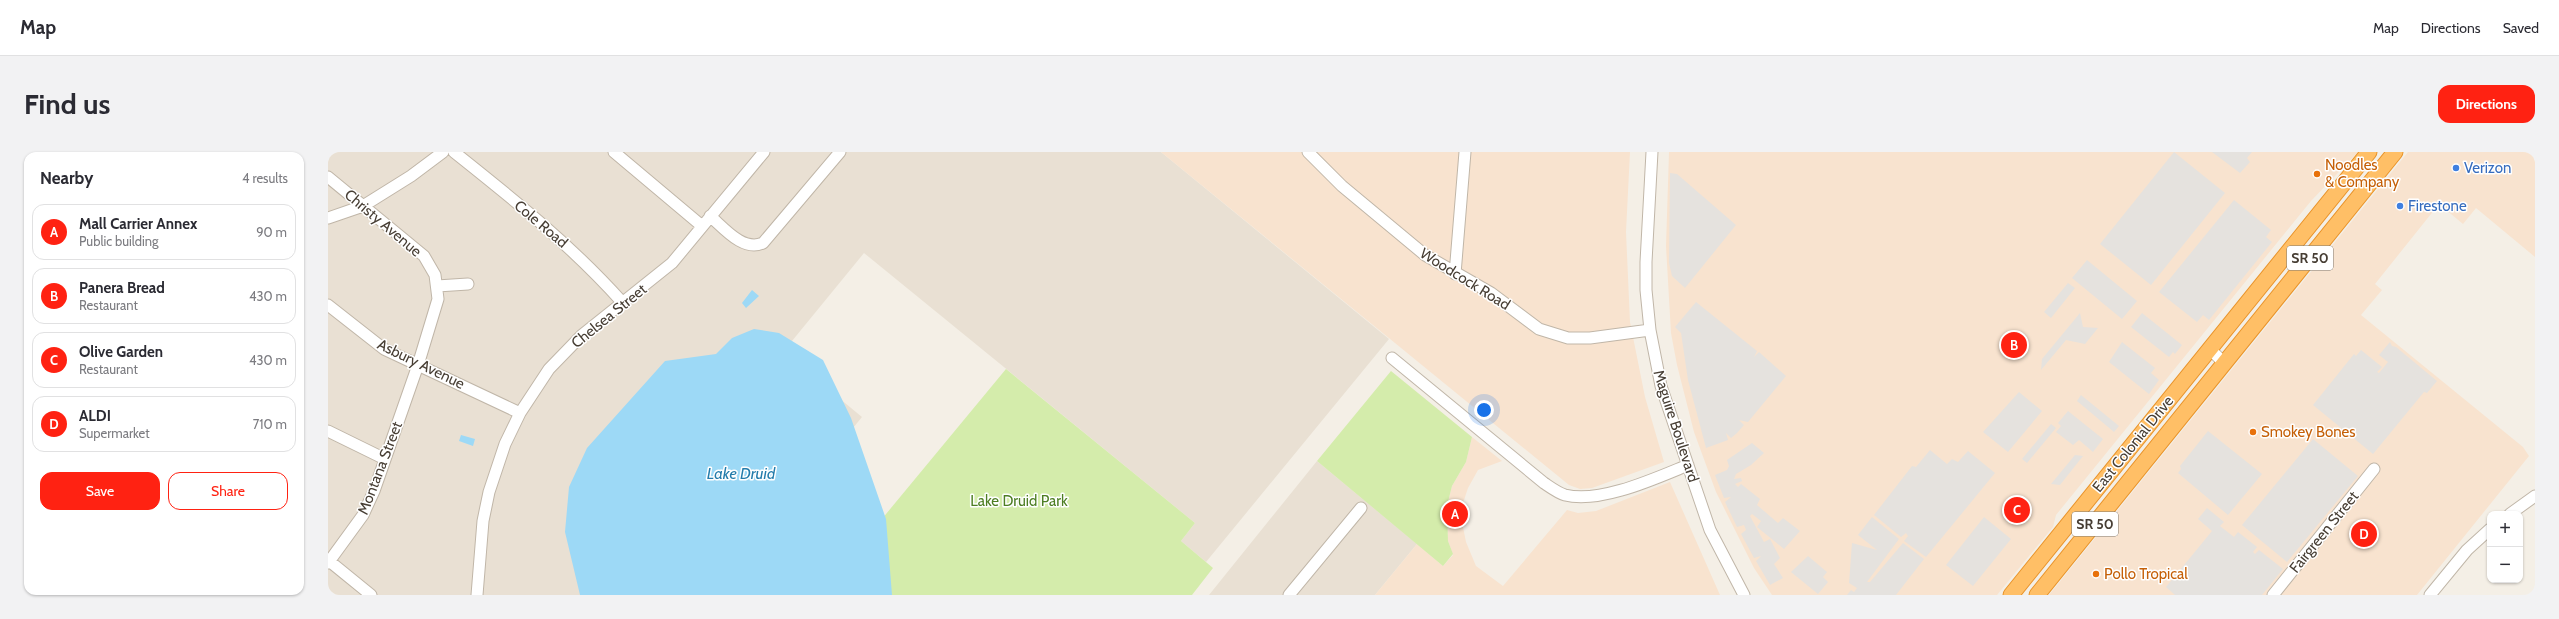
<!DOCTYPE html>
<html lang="en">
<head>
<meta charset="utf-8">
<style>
  :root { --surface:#fff; --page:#f2f2f3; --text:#2b2b33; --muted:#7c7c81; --line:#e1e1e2; --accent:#ff2212 }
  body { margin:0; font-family:Cabin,sans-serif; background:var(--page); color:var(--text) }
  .controls { position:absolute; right:12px; bottom:12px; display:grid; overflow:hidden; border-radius:8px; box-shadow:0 1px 3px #0004 }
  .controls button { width:36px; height:36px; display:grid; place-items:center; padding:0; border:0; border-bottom:1px solid var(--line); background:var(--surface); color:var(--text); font:20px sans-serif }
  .you { position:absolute; left:1156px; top:258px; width:14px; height:14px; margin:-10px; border:3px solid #fff; border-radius:50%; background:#1a73e8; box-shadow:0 0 0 6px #1a73e833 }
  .badge { display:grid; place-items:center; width:26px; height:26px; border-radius:50%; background:var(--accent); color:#fff; font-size:13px; font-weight:700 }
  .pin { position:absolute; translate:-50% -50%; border:2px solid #fff; box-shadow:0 1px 4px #0006 }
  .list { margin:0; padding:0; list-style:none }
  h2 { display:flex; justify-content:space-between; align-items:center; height:52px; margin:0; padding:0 16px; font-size:17px }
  h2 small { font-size:13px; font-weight:400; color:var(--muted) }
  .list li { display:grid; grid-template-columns:26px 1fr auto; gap:12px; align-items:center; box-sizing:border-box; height:56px; margin:0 8px 8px; padding:0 8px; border:1px solid var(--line); border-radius:12px }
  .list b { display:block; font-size:15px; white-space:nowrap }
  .list p { margin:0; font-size:13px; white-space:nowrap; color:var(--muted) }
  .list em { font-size:13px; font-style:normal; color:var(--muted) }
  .actions { display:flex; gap:8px; padding:12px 16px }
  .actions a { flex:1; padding:9px 0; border:1px solid var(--accent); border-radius:12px; text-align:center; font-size:14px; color:var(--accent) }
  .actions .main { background:var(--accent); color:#fff }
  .map { position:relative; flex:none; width:2207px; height:443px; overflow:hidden; border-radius:12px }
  header { display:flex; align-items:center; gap:24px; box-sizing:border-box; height:56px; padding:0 20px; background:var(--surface); border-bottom:1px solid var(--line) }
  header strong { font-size:19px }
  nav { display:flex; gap:22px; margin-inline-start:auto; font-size:14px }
  .intro { display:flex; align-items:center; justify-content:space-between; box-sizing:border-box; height:96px; padding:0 24px }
  h1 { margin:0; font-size:28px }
  .button { padding:10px 18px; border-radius:12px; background:var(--accent); color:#fff; font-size:14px; font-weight:700 }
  main { display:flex; gap:24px; padding:0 24px }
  aside { flex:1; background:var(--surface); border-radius:12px; box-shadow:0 1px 3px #0004 }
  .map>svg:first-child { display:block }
  .residential { fill:#e9e0d3 }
  .commercial { fill:#f8e3cf }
  .green { fill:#d4ecab }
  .parking { fill:#e5e2de }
  .water { fill:#9dd9f6 }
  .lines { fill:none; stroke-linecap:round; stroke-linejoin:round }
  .minor-casing { stroke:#c0b6a8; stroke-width:13 }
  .highway-casing { stroke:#e9942b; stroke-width:17 }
  .minor { stroke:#fff; stroke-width:11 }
  .highway { stroke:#ffbf66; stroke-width:15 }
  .shop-dot { fill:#3f7fe0; stroke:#fff; stroke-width:1.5 }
  .food-dot { fill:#e8710a; stroke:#fff; stroke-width:1.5 }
  .labels { text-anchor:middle; stroke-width:3; stroke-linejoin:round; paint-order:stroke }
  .shield { fill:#fff; stroke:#7e7871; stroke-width:1 }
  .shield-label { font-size:14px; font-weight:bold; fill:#473e34 }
  .food-label { font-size:15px; fill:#c56008; stroke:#fff; text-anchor:start }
  .shop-label { font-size:15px; fill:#366cbe; stroke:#fff; text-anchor:start }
  .street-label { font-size:15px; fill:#473e34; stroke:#fff }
  .park-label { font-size:15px; fill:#4d7e23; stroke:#fff }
  .water-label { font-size:16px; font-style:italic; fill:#237cab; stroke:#fff }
</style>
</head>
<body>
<header>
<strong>Map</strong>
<nav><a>Map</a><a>Directions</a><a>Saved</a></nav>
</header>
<div class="intro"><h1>Find us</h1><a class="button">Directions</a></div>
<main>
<aside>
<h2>Nearby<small>4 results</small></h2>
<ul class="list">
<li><span class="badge">A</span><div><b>Mall Carrier Annex</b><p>Public building</p></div><em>90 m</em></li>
<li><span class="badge">B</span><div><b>Panera Bread</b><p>Restaurant</p></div><em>430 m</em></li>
<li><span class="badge">C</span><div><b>Olive Garden</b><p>Restaurant</p></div><em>430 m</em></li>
<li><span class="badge">D</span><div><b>ALDI</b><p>Supermarket</p></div><em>710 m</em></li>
</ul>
<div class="actions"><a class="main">Save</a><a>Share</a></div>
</aside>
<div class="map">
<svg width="2207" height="443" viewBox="0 0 2207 443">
  <rect width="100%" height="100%" fill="#f4efe6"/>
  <!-- residential -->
  <path class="residential" d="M0 0H833L1061 187 878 410 853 389 867 371 536 101 455 200 534 265 388 443H0Z
    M989 309 1089 392 1047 443H881Z"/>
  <!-- commercial -->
  <path class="commercial" d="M833 0H1302L1298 80 1302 170 1317 245 1336 310 1264 336 1252 337 1241 333Z
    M1341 0H2030L1983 49 1728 363 1725 375 1669 443H1444L1426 416 1388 340 1366 280 1349 213 1343 181 1338 94Z
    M2080 0H2207V105L2148 56 2135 72 2111 52 2047 132 2054 138 2033 163 2195 295 2201 304 2089 443H1721Z
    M1144 285 1174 309 1150 318 1140 336 1135 351 1134 370 1138 390 1148 414 1175 434 1239 358 1250 361 1268 359 1342 330 1392 443H1047L1089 392 1115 414 1125 403 1120 389 1119 354 1124 334 1138 310Z"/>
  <!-- green -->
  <path class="green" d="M678 217 867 371 853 389 885 416 864 443H491Z
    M1063 219 1144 285 1138 310 1124 334 1119 354 1120 389 1125 402 1115 414 989 309Z"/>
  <!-- parking -->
  <path class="parking" d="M1846 0 1897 41 1823 133 1772 92Z
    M1884 0H1924L1919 6 1922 10 1912 21Z
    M1342 21 1349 22 1408 73 1357 136 1344 124 1341 111Z
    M1906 48 1943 78 1938 85 1944 90 1881 168 1875 163 1869 170 1831 140Z
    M1759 108 1809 149 1794 167 1744 126Z
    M1740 131 1747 136 1723 166 1716 160Z
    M1368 150 1429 199 1426 205 1431 200 1458 224 1420 270 1411 268 1416 273 1409 281 1403 286 1398 281 1400 288 1378 296 1360 228 1353 181 1347 175Z
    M1752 161 1755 175 1770 176 1757 192 1738 188 1713 218 1714 207Z
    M1814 161 1854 193 1847 202 1845 200 1841 205 1803 175Z
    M1794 190 1827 216 1823 221 1831 228 1821 242 1781 210Z
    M2062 190 2064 194 2068 195 2109 229 2099 241 2096 240 2045 302 1985 253 2026 202 2028 204 2033 198 2054 215 2049 220 2051 221 2060 210 2051 203Z
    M1691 240 1714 259 1680 300 1655 280Z
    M1753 243 1791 274 1786 280 1749 249Z
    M1740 259 1775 287 1765 300 1751 288 1745 293 1728 280 1733 274 1730 271Z
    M1723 272 1728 276 1699 311 1694 307Z
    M1880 279 1934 322 1900 363 1850 321 1853 317 1852 314Z
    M1985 287 2030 324 1959 410 1914 373Z
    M1424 291 1436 301 1423 313 1408 322 1406 327 1413 326 1414 329 1407 332 1410 335 1413 332 1432 347 1429 353 1450 371 1455 366 1472 379 1456 397 1429 375 1433 369 1424 362 1422 364 1436 390 1442 387 1452 406 1446 412 1455 426 1442 433 1428 409 1433 404 1426 406 1413 382 1418 378 1416 373 1409 375 1397 350 1403 345 1396 346 1387 323 1399 318 1401 314 1399 308Z
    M1602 298 1619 312 1624 307 1630 310 1640 299 1667 321 1598 405 1576 389 1580 384 1578 381 1573 385 1546 363 1584 314 1588 315Z
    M1747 303 1755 304 1732 333 1723 332Z
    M1879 356 1896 370 1892 374 1906 385 1910 380 1929 395 1925 400 1927 402 1931 398 1955 417 1934 443H1847L1838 435 1884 379 1870 367Z
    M1544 365 1571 387 1539 430H1542L1575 391 1596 407 1568 443H1519L1523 438 1526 440 1529 436 1521 431 1524 391 1549 398 1530 383Z
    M1656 365 1683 387 1645 434 1618 413Z
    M1480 404 1499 420 1495 425 1500 430 1490 442 1463 420Z"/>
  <!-- water -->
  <path class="water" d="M424 138 431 144 418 156 414 151Z
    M426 177 451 181 495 208 523 266 558 367 564 443H252L237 380 241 335 259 296 337 209 388 202 404 186Z
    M133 283 147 287 145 294 131 289Z"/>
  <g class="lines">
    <defs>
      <path id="minor" d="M126 0C185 47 243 93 294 150
        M286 0 374 74
        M980 0 1014 34 1097 103 1163 141 1211 177 1240 186H1262L1322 178
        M1324 0 1318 110V138L1322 178 1333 234 1382 378 1416 443
        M0 25 96 104 107 123 110 147 90 213 46 339 35 363 0 411
        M382 64C396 76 415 100 435 91L512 0
        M0 66 35 54 83 24 115 0
        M1127 122 1137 0
        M109 134 140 132
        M0 153 56 197 192 261
        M1882 197 1896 211
        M1064 206 1216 331C1222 335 1230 341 1237 343 1272 352 1328 326 1360 313
        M0 279 57 307
        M2182 362 2207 344
        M0 408 43 443
        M149 443 155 369 161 340 177 292 192 261 221 217 254 183 344 111 436 0
        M961 443 1033 356
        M1945 443 2046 317
        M2102 443 2139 398 2162 377"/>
      <path id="highway" d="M1683 443 2041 0
        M1709 443 2067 0"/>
    </defs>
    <!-- minor casing -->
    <use href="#minor" class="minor-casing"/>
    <!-- highway casing -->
    <use href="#highway" class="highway-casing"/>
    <!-- minor -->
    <use href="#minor" class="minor"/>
    <!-- highway -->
    <use href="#highway" class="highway"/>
  </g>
  <!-- markers -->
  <g class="shop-dot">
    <circle cx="2128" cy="16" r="4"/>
    <circle cx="2072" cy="54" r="4"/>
  </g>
  <g class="food-dot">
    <circle cx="1989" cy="22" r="4"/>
    <circle cx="1925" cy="280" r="4"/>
    <circle cx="1768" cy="422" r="4"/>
  </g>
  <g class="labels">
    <!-- shield labels -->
    <g class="shield">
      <rect x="1959" y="94" width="46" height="24" rx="3"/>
      <rect x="1744" y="360" width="46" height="24" rx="3"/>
    </g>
    <g class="shield-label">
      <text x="1982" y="111">SR 50</text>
      <text x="1767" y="377">SR 50</text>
    </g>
    <!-- food labels -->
    <g class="food-label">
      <text x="1997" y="18">Noodles<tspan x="1997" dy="17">&amp; Company</tspan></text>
      <text x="1933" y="285">Smokey Bones</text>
      <text x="1776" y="427">Pollo Tropical</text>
    </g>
    <!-- shop labels -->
    <g class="shop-label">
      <text x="2136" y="21">Verizon</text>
      <text x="2080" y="59">Firestone</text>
    </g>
    <!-- street labels -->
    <g class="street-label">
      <text transform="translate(55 71) rotate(40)" y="5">Christy Avenue</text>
      <text transform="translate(213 72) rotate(40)" y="5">Cole Road</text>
      <text transform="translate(1137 127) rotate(32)" y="5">Woodcock Road</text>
      <text transform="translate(281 164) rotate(-39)" y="5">Chelsea Street</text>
      <text transform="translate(93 212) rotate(26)" y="5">Asbury Avenue</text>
      <text transform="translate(1348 274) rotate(72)" y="5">Maguire Boulevard</text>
      <text transform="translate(1805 292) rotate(-51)" y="5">East Colonial Drive</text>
      <text transform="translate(52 316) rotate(-69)" y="5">Montana Street</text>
      <text transform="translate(1996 380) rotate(-51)" y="5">Fairgreen Street</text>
    </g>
    <!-- park labels -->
    <g class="park-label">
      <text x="691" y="354">Lake Druid Park</text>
    </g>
    <!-- water labels -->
    <g class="water-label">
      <text x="413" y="327">Lake Druid</text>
    </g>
  </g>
</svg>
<div class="controls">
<button>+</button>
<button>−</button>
</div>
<div class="you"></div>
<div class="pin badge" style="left:1127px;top:362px">A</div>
<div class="pin badge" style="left:1686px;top:193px">B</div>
<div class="pin badge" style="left:1689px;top:358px">C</div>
<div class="pin badge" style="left:2036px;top:382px">D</div>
</div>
</main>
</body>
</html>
